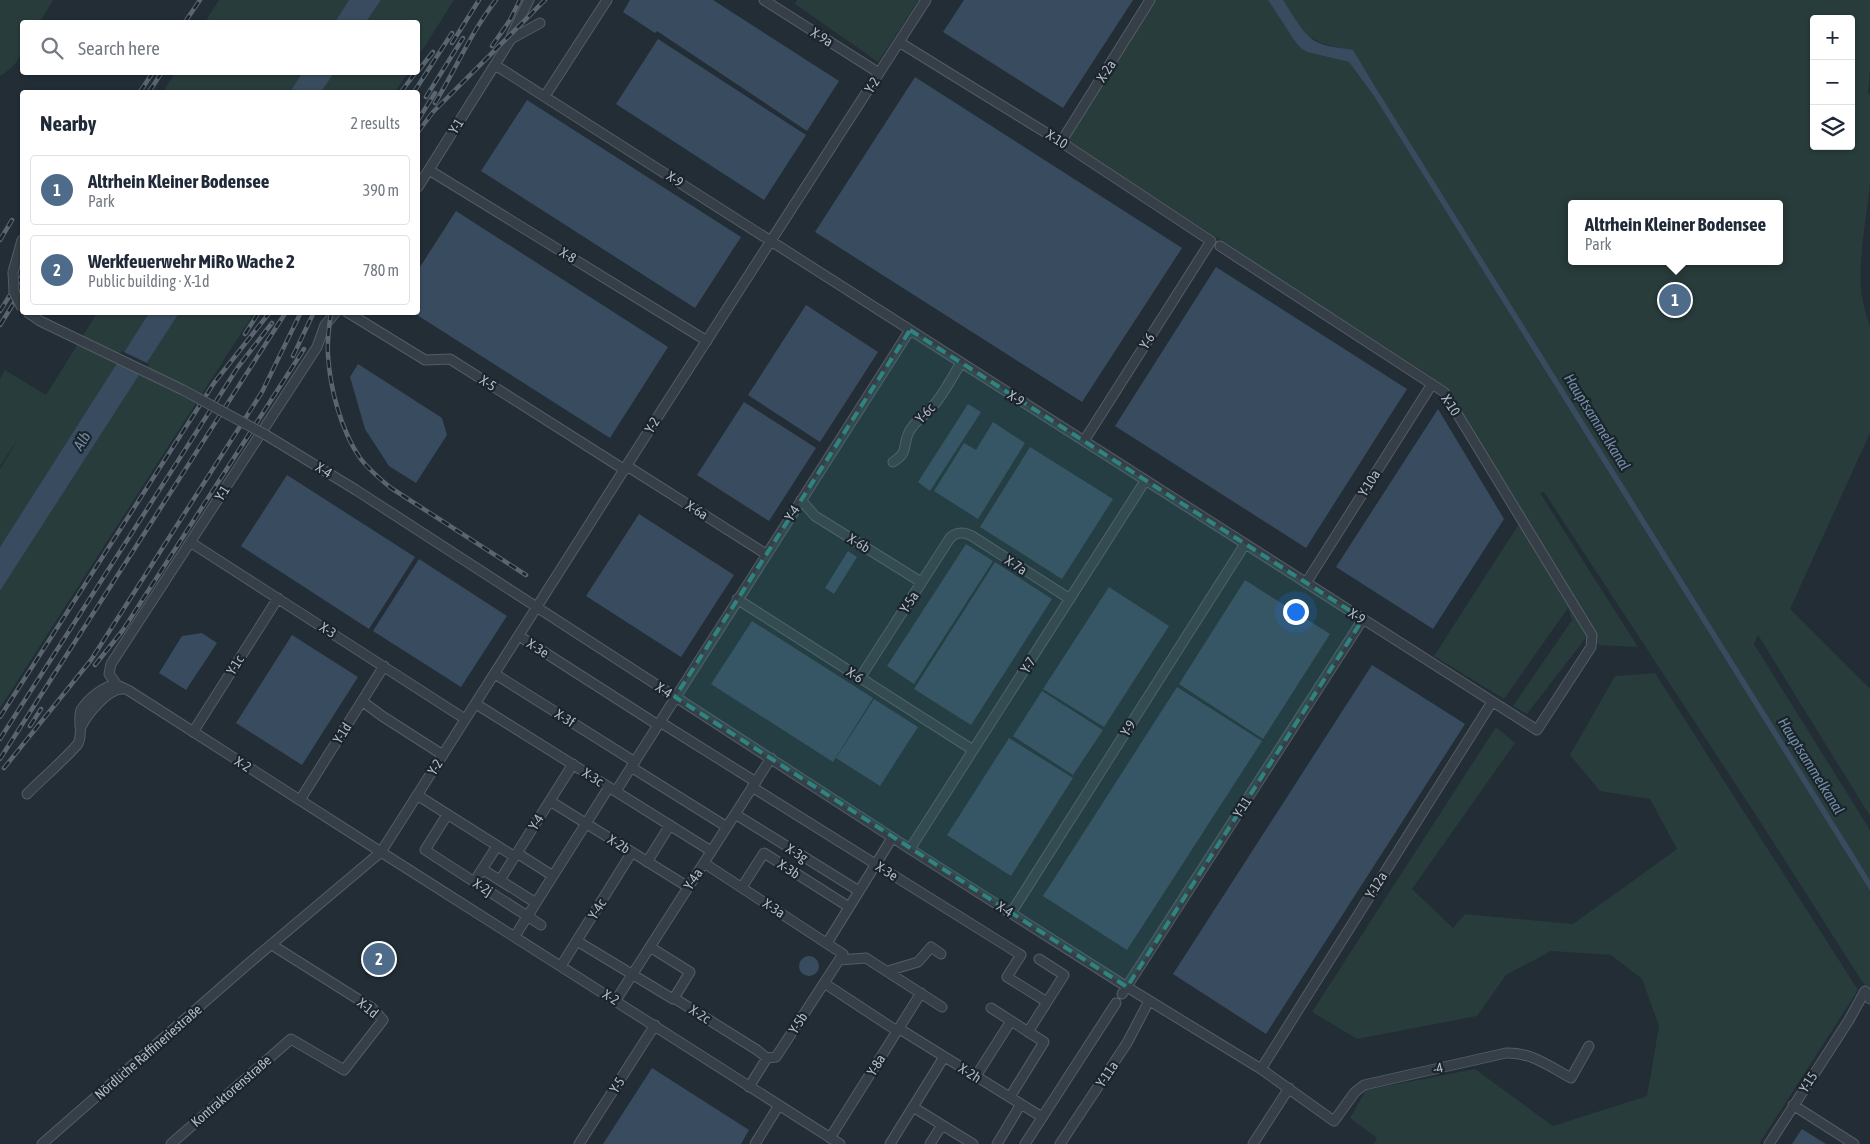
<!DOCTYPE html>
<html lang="en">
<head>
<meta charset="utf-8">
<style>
  :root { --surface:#fff; --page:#f6f6f7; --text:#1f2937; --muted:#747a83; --line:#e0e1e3; --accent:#4f6b8a }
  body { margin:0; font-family:"Asap Condensed",sans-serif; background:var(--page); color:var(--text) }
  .controls { position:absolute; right:15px; top:15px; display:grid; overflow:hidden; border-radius:5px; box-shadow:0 1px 4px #0004 }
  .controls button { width:45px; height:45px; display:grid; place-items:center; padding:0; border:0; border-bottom:1px solid var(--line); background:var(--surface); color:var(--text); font:25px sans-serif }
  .you { position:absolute; left:1295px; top:611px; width:18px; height:18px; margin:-12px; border:4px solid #fff; border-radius:50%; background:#1a73e8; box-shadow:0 0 0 8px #1a73e833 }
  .badge { display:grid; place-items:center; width:32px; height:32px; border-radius:50%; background:var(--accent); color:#fff; font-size:16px; font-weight:700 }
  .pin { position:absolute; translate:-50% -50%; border:2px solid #fff; box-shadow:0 1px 5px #0006 }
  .popup { position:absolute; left:1568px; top:200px; width:215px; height:65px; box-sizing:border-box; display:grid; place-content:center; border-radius:5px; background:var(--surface); filter:drop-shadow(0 1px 4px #0005); font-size:16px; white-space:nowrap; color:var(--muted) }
  .popup b { font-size:19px; color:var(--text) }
  .popup::after { content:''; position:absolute; left:50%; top:100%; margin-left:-10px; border:10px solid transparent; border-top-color:var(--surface) }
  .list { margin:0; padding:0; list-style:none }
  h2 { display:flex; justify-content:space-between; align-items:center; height:65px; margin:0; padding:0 20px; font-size:21px }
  h2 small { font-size:16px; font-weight:400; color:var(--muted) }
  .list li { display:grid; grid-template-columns:32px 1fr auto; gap:15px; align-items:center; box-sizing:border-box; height:70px; margin:0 10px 10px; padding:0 10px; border:1px solid var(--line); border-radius:5px }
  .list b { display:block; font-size:19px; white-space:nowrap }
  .list p { margin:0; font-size:16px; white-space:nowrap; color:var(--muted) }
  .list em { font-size:16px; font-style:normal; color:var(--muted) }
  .icon { flex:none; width:28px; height:28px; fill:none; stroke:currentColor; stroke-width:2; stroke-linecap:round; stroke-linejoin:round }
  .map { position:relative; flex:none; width:1870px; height:1144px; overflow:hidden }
  .search { position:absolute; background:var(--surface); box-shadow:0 1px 4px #0004; left:20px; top:20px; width:400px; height:55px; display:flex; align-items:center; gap:12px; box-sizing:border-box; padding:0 18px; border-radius:5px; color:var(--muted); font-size:19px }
  .panel { position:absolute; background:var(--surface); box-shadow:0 1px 4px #0004; left:20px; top:90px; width:400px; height:225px; border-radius:5px }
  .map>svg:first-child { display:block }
  .green { fill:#283c3b; fill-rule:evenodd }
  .water { fill:#394c5f }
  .pier { fill:#222d36 }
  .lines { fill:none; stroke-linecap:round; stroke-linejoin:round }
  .street-casing { stroke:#535d65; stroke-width:11 }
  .street { stroke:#363f47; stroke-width:9 }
  .rail-casing { stroke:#5a6570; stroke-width:4.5 }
  .rail { stroke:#1b242c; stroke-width:2.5; stroke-dasharray:8; stroke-linecap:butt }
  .street-bridge-casing { stroke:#535d65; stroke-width:11; stroke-linecap:butt }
  .street-bridge { stroke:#363f47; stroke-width:9 }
  .marked { fill:#2f847f; fill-opacity:0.2; stroke:#2f847f; stroke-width:4; stroke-dasharray:10 6; stroke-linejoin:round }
  .labels { text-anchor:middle; stroke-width:4.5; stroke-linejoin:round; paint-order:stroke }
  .street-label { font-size:14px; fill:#b0bac3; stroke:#1b242c }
  .water-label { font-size:15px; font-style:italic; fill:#738da5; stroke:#1b242c }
</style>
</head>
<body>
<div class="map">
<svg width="1870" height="1144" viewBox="0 0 1870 1144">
  <rect width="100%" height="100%" fill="#222d36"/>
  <!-- green -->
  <path class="green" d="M0 0H53L40 22H22C22 50 26 60 0 76Z
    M219 0H349L335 22H205Z
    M381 0H454L418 57V22H366Z
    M797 0H919L878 62 795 4Z
    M1154 0H1268L1296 43 1302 49 1307 52 1349 62 1374 96 1870 891V994L1763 826 1544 492 1540 493 1638 647 1599 645 1588 635 1527 714 1513 706 1572 620 1568 608 1504 699 1434 656 1524 516 1447 387 1066 140Z
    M1282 0H1870V71L1868 93 1870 95C1870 124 1870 154 1870 184 1866 230 1851 281 1870 325V433L1790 609 1870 689V816L1758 635 1754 644 1870 830V880L1353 52 1321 43 1302 32ZM1814 19H1851V146H1814ZM1571 204H1779V261H1571Z
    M175 73V72L303 73 290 92H163Z
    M334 73H408L395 92H321Z
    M97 313H149L0 547V469L20 436 0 466V379L5 370 46 395Z
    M179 313H254L0 708V591Z
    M1655 673 1858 990 1759 1144H1374L1377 1138 1350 1118 1366 1090 1475 1069 1553 1126 1647 1096 1659 1026 1642 979 1611 955 1551 951 1506 975 1477 1016 1357 1039 1312 1012 1496 727 1515 743 1412 889 1453 928 1465 914 1573 924 1677 849 1650 799 1600 791 1570 755 1615 676Z"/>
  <!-- water -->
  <path class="water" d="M349 0H381L366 22H335Z
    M630 0H713L839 81 807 131 657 31 655 33 623 12Z
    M964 0H1133L1063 108 943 32Z
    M1268 0H1283C1292 13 1301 32 1315 41 1326 47 1341 48 1353 50L1374 85 1870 880V891L1374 96 1349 62 1307 52 1302 49 1296 43Z
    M658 39 806 135 764 200 616 104Z
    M303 72H334V73L321 92H290Z
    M915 77 1182 248 1082 402 815 232Z
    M527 100 741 237 695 308 481 171Z
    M456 211 668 347 610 438 414 313 418 312V270Z
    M1216 267 1407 389 1306 548 1115 426Z
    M806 305 878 352 820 442 748 395Z
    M149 313H179L0 591V547Z
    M358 364 442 418 447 435 416 483 389 466 365 429 350 377Z
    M744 402 816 448 769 521 697 475Z
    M968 404 981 412 930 491 918 482Z
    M1438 409 1504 519 1433 629 1336 567Z
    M993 422 1025 443 978 519 934 491 964 443 976 450Z
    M1030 447 1113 499 1062 579 980 527Z
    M287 475 415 557 369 629 241 546Z
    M639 514 734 575 681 657 586 596Z
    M966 544 993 561 914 684 887 666Z
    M848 551 857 557 834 594 825 588Z
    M419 559 507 616 461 687 373 631Z
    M995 562 1052 599 971 725 914 689Z
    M1245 580 1330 634 1263 739 1179 684Z
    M1109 587 1169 626 1104 727 1043 689Z
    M752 621 873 698 833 762 711 684Z
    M202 633 217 643 186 690 159 673 182 636Z
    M292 635 358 677 302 765 236 723Z
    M1372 665 1465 724 1266 1034 1173 974Z
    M1177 687 1262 741 1127 950 1043 896Z
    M1042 691 1103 730 1073 775 1013 736Z
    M874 699 918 727 880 786 836 758Z
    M1009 738 1073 778 1011 876 947 835Z
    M799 966a10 10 0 1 1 20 0a10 10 0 1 1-20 0Z
    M652 1068 749 1130 741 1144H603Z
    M1802 1129 1826 1144H1792Z"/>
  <!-- pier -->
  <path class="pier" d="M122 351 149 364 143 374 115 361Z"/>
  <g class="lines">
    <defs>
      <path id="street" d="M764 0 879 73
        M511 39 512 34 529 0
        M899 42 1061 142 1211 241 1084 441
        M495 65 1537 730 1591 647 1592 635 1444 392 1220 246
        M545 96 607 0
        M1061 142 1150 0
        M429 170 707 341
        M418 187 511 39 540 23
        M13 272 22 240
        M347 312 425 360 450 359 625 470
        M893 462C910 451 902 445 909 432 915 420 925 416 933 406 944 394 952 377 961 363
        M627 466 766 554
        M356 490 910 849 1127 987 1261 1069 1334 1121 1355 1092 1364 1085 1506 1053C1531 1052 1549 1066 1571 1078L1589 1046
        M801 500 815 516 921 582
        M190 542 465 719
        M1306 583 1432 384
        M737 599 973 750
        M519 636 658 725
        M495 674 635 762
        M860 678 950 538C957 531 964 532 972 536L1070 599
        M362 701 382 716 443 755
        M476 704 711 851
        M660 722 756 782
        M80 727C80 722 79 715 81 710 88 699 104 685 117 685
        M193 732 278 598
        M631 767 727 827
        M752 787 1021 955 1007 977 1047 1002
        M616 791 910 330
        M27 794C43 778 62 762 77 745 82 739 79 733 81 727 87 714 108 689 122 689
        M417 795 515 857
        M300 800 384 666
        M550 801 688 887
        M735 814 859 891
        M447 815 425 850 541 925
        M910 849 1145 481
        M517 853 553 876
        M647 862 670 825
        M704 863 843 954 776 1057 767 1058 749 1087
        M482 869 536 903
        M500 880 573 764
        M474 882 497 846
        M742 887 764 853 849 907
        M1011 913 1245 544
        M515 936 609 787
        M577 941 673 999 674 998 757 1050 767 1058
        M827 943 892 838
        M650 947 690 972 674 998
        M839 960 866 958 942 1007
        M561 966 632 852
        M888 971 918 962 931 947 941 954
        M824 983 897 1031
        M1122 994 1363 619
        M616 1000 771 758
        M991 1008 1044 1042 1010 1097
        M898 1028 1042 1117
        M1028 1032 1064 975 1039 959
        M1261 1069 1492 702
        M976 1076 1011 1021
        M1793 1105 1854 1144
        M913 1107 973 1144
        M830 1138 921 993
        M42 1144 248 964 381 852 128 690 117 685 109 674 111 664 317 347 325 325 336 312
        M171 1144 291 1039 344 1070 383 1020 372 1008 272 945
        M579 1144 655 1025
        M755 1144 779 1105
        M840 1144 381 852 662 410 926 0
        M890 1144 944 1057
        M930 1144 942 1125
        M997 1144 1021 1104
        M1025 1144 1116 1003
        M1060 1144 1127 1043 1149 1001
        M1253 1144 1289 1088
        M1769 1144 1849 1020 1865 991 1870 999"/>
    </defs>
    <!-- street casing -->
    <use href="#street" class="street-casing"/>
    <!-- street -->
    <use href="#street" class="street"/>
    <defs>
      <path id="rail" d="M185 22 200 0
        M452 43 479 0
        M492 46 510 20 520 0
        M418 71 433 52
        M140 92 153 72
        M149 92 162 72
        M401 92 416 72
        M414 92 452 33
        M426 97 463 38
        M435 103C456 69 471 32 496 0
        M418 120 435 93
        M418 132 433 112 545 0
        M0 240 12 220
        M0 311 22 276
        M331 312C329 327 327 341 328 355 330 389 341 430 360 458 369 470 380 479 391 488L526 575
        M0 325 22 290
        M245 334 259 312
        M293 356 314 312
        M95 665 123 630 304 349
        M0 717 214 383 270 312
        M30 726 41 709
        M0 739 238 367 272 323
        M0 759 286 312
        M4 768 91 660 262 392 301 312"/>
    </defs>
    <!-- rail casing -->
    <use href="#rail" class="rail-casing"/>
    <!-- rail -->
    <use href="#rail" class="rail"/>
    <defs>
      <path id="street-bridge" d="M13 272 14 292 22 308
        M27 312 40 321 183 390 266 435 356 490"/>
    </defs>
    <!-- street-bridge casing -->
    <use href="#street-bridge" class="street-bridge-casing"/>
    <!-- street-bridge -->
    <use href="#street-bridge" class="street-bridge"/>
  </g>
  <!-- marked area -->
  <path class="marked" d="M910 330 1363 619 1127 987 675 697Z"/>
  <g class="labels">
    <!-- street labels -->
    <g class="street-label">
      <text transform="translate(822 37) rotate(32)" y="5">X-9a</text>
      <text transform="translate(1106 71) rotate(-57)" y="5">X-2a</text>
      <text transform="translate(872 85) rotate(-57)" y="5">Y-2</text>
      <text transform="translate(456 126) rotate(-58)" y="5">Y-1</text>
      <text transform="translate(1057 139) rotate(32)" y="5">X-10</text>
      <text transform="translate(675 179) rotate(33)" y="5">X-9</text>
      <text transform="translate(568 255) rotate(32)" y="5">X-8</text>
      <text transform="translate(1147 341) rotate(-57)" y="5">Y-6</text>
      <text transform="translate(488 383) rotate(33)" y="5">X-5</text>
      <text transform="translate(1016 398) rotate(33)" y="5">X-9</text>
      <text transform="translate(1451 405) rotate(57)" y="5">X-10</text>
      <text transform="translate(925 413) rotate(-47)" y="5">Y-6c</text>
      <text transform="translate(652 425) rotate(-58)" y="5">Y-2</text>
      <text transform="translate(324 470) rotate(31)" y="5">X-4</text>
      <text transform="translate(1369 483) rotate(-58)" y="5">Y-10a</text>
      <text transform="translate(222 493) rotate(-57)" y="5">Y-1</text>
      <text transform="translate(697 510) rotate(32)" y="5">X-6a</text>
      <text transform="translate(792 513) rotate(-57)" y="5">Y-4</text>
      <text transform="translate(859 543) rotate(32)" y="5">X-6b</text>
      <text transform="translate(1016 565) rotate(33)" y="5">X-7a</text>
      <text transform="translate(909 602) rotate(-57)" y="5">Y-5a</text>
      <text transform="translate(1357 616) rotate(33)" y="5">X-9</text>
      <text transform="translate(328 630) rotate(33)" y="5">X-3</text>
      <text transform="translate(538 648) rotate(32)" y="5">X-3e</text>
      <text transform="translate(235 665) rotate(-58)" y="5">Y-1c</text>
      <text transform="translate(1028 665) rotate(-57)" y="5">Y-7</text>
      <text transform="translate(855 675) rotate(33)" y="5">X-6</text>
      <text transform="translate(664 690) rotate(33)" y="5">X-4</text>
      <text transform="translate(565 718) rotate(32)" y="5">X-3f</text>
      <text transform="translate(1128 728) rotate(-57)" y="5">Y-9</text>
      <text transform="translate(342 733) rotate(-58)" y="5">Y-1d</text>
      <text transform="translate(243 764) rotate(32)" y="5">X-2</text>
      <text transform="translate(435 767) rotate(-57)" y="5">Y-2</text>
      <text transform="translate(593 777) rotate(32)" y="5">X-3c</text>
      <text transform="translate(1242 807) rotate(-57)" y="5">Y-11</text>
      <text transform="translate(536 822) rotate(-58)" y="5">Y-4</text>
      <text transform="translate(619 844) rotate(32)" y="5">X-2b</text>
      <text transform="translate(797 853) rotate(32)" y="5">X-3g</text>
      <text transform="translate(789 869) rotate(33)" y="5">X-3b</text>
      <text transform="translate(887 871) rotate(32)" y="5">X-3e</text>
      <text transform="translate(693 879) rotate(-57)" y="5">Y-4a</text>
      <text transform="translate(1376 885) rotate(-58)" y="5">Y-12a</text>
      <text transform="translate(483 887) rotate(32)" y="5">X-2j</text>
      <text transform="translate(774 908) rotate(33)" y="5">X-3a</text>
      <text transform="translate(597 909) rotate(-58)" y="5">Y-4c</text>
      <text transform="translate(1005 909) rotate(32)" y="5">X-4</text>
      <text transform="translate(611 997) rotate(32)" y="5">X-2</text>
      <text transform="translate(368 1008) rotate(39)" y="5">X-1d</text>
      <text transform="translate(700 1014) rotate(32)" y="5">X-2c</text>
      <text transform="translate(798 1023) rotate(-57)" y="5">Y-5b</text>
      <text transform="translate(148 1052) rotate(-41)" y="5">Nördliche Raffineriestraße</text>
      <text transform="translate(876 1065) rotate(-58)" y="5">Y-8a</text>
      <text transform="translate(1438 1068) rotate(-13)" y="5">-4</text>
      <text transform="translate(970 1073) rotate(32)" y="5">X-2h</text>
      <text transform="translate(1107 1074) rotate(-56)" y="5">Y-11a</text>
      <text transform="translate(1808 1082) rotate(-57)" y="5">Y-15</text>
      <text transform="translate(617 1085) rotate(-57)" y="5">Y-5</text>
      <text transform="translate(231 1091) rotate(-41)" y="5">Kontraktorenstraße</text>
    </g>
    <!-- water labels -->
    <g class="water-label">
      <text transform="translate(1597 422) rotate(58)" y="5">Hauptsammelkanal</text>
      <text transform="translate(82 441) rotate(-57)" y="5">Alb</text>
      <text transform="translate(1811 766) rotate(58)" y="5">Hauptsammelkanal</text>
    </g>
  </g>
</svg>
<div class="controls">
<button>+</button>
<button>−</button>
<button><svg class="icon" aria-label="layers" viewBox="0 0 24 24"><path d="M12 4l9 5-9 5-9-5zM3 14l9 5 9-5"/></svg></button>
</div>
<div class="you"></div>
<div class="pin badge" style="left:1675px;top:300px">1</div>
<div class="popup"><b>Altrhein Kleiner Bodensee</b>Park</div>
<div class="pin badge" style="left:379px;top:959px">2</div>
<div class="search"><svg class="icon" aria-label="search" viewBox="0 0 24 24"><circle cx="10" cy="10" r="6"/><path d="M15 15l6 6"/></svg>Search here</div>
<section class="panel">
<h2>Nearby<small>2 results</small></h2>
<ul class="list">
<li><span class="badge">1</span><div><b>Altrhein Kleiner Bodensee</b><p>Park</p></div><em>390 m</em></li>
<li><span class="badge">2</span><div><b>Werkfeuerwehr MiRo Wache 2</b><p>Public building · X-1d</p></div><em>780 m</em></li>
</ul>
</section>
</div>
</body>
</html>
